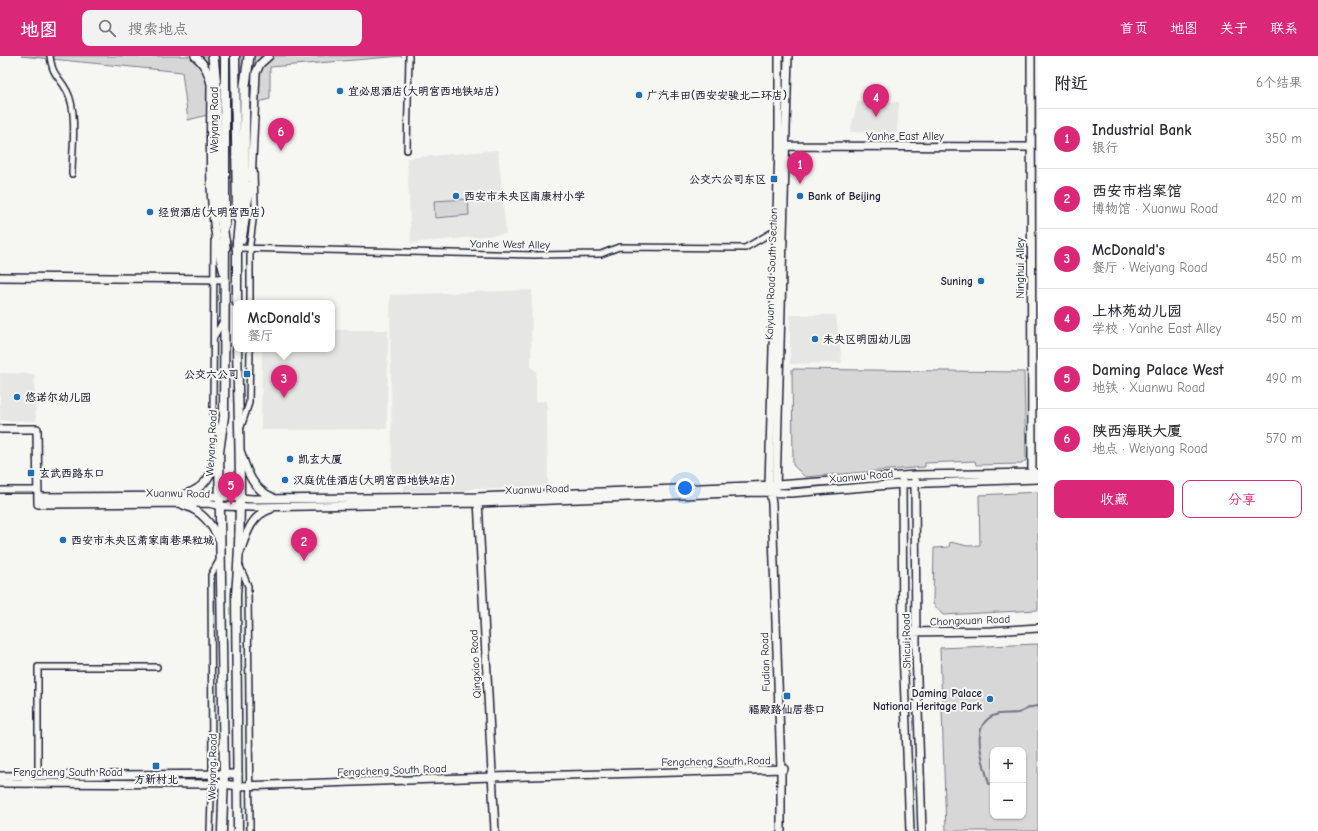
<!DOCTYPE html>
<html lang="zh">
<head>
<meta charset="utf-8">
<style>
  :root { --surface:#fff; --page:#f2f2f3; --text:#2b2b33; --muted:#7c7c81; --line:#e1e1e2; --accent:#db2777 }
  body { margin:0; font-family:"Comic Neue","LXGW WenKai TC",sans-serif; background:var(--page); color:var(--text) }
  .controls { position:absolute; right:12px; bottom:12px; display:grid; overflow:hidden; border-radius:8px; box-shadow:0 1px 3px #0004 }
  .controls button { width:36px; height:36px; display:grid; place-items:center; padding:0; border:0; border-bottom:1px solid var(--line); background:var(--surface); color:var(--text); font:20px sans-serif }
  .you { position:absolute; left:685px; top:432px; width:14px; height:14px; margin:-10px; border:3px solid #fff; border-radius:50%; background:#1a73e8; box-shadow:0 0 0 6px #1a73e833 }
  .badge { display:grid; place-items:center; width:26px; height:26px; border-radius:50%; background:var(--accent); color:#fff; font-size:13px; font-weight:700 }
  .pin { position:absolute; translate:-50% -33px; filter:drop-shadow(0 1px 2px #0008) }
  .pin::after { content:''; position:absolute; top:21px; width:14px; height:12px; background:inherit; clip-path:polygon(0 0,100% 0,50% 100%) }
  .popup { position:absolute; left:233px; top:244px; width:102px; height:52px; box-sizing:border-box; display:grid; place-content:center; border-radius:8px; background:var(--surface); filter:drop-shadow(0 1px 3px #0005); font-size:13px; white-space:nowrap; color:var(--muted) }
  .popup b { font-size:15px; color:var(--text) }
  .popup::after { content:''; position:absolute; left:50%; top:100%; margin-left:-8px; border:8px solid transparent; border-top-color:var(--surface) }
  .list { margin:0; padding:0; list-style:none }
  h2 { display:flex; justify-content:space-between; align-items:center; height:52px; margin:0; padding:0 16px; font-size:17px }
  h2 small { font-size:13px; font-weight:400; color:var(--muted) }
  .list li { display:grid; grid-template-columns:26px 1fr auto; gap:12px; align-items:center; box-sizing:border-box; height:60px; padding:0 16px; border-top:1px solid var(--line) }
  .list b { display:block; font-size:15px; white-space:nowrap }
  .list p { margin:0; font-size:13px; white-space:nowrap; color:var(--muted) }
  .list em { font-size:13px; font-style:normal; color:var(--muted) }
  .actions { display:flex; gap:8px; padding:12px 16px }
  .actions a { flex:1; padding:9px 0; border:1px solid var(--accent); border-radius:8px; text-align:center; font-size:14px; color:var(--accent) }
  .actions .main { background:var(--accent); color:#fff }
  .icon { flex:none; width:22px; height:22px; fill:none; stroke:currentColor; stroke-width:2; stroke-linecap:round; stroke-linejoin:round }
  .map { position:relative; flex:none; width:1038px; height:775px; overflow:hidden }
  header { display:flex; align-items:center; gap:24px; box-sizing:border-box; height:56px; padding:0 20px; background:var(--accent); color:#fff }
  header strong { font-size:19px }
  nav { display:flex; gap:22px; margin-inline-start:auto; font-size:14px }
  .search { width:280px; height:36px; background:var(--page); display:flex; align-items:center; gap:10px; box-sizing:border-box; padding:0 14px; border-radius:8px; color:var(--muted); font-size:15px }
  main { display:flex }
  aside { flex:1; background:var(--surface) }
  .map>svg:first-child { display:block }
  .built { fill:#e6e6e4 }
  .green { fill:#d7d7d7; stroke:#7c7c89; fill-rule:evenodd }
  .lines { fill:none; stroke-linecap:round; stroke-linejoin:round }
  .stream { stroke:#757583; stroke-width:2 }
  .street-casing { stroke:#22223b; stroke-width:8 }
  .secondary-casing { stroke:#22223b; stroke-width:10 }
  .primary-casing { stroke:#22223b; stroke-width:11 }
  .highway-casing { stroke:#22223b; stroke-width:12 }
  .street { stroke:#f6f6f2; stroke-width:5 }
  .secondary { stroke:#f6f6f2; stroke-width:7 }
  .primary { stroke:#f6f6f2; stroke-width:8 }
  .highway { stroke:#f6f6f2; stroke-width:9 }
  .poi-dot { fill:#1f6fb2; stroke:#f6f6f2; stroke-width:1.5 }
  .labels { text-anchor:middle; stroke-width:4; stroke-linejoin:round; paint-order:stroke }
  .poi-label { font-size:11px; font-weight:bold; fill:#22223b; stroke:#f6f6f2; text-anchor:start }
  .street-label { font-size:11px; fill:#22223b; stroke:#f6f6f2 }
</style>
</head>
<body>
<header>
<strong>地图</strong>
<div class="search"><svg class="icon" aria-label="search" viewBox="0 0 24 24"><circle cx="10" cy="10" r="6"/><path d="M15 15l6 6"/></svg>搜索地点</div>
<nav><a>首页</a><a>地图</a><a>关于</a><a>联系</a></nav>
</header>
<main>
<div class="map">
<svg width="1038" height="775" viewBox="0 0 1038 775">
  <rect width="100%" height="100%" fill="#f6f6f2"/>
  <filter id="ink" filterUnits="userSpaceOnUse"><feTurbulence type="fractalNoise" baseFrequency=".025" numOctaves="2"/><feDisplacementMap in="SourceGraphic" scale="8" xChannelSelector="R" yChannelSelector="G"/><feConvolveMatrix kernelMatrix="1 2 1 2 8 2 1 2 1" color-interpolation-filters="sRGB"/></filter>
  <g filter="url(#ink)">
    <!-- built -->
    <path class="built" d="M858 45 899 46 897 77 850 76Z
      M498 94 506 178 411 187 407 102Z
      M532 234 531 311 536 315V346L547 345 548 430 493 433 474 432 465 435H404L403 419H392L390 239Z
      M790 259H836L842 307 790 308Z
      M332 274H388L387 373 261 374 262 293H332Z
      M0 317 34 318 36 365 0 364Z"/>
    <!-- green -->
    <path class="green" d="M21 0H402L270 11V43L188 64 182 16Z
      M468 143 469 159 435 162 434 145Z
      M792 313 1024 316 1026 405H1024L1022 408 976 409 975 405 925 407V411L805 421 793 409Z
      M1038 436V554L943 559 933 548 934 492 949 491 950 486 968 490 980 489 979 439Z
      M1038 588V775H946L940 592ZM993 694H1023V760H993Z"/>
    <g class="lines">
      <!-- stream -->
      <path class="stream" d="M989 728C984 707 966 665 999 658 1005 657 1012 658 1018 657 1025 655 1029 650 1038 650"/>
      <defs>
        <path id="street" d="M50 0C53 22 59 19 67 35 78 55 72 95 72 118
          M407 94 409 0
          M214 185 213 356 219 380
          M237 192 535 199 601 198 619 191 745 192 776 174
          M250 247V188L255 149 254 115
          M214 281 223 265
          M241 371 249 347 250 293
          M0 434H38
          M239 508 248 530 250 775
          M38 719V611H157
          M210 775 212 709 211 519 220 503"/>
        <path id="secondary" d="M195 0C205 8 208 16 211 28 211 91 206 157 224 217
          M779 0V90L769 428 772 448 781 713V775
          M1031 0 1032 421
          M783 90 1031 91
          M242 184 251 126 256 17 260 8 269 0
          M0 221 224 223
          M0 373H37L38 448 208 447 221 450 252 451 478 447 756 436 791 437 902 428 1038 423
          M241 397C247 415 252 433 272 441
          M915 423 916 593 922 775
          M902 424 903 593 910 775
          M776 433 788 0
          M185 438C206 432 211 419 218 400
          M38 441 211 440 253 443 477 441 777 429 915 419 1038 417
          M478 444 495 775
          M183 449C202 455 211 467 220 485
          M240 496C246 479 251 459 271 453
          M903 576 992 575 1038 572
          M0 720 238 718
          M0 727 223 728 239 730 492 721 784 713"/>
        <path id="primary" d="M235 0 237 162
          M225 169V0
          M237 247V186
          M237 293C239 375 243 457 236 539L238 775
          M222 775 224 718 219 396 224 360 225 185"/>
        <path id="highway" d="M213 0 216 30 217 129 225 191
          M237 192 244 123 245 29 249 0"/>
      </defs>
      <!-- street casing -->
      <use href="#street" class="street-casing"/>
      <!-- secondary casing -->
      <use href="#secondary" class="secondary-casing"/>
      <!-- primary casing -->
      <use href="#primary" class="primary-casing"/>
      <!-- highway casing -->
      <use href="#highway" class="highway-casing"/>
      <!-- street -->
      <use href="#street" class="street"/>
      <!-- secondary -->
      <use href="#secondary" class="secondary"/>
      <!-- primary -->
      <use href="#primary" class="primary"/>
      <!-- highway -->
      <use href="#highway" class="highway"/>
    </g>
  </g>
  <!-- markers -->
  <g class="poi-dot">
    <circle cx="340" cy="35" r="4"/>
    <circle cx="639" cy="39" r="4"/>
    <rect x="770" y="119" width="8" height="8" rx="2"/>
    <circle cx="456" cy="140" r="4"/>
    <circle cx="800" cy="140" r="4"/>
    <circle cx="150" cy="156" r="4"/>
    <circle cx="981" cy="225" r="4"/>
    <circle cx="815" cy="283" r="4"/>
    <rect x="243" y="314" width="8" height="8" rx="2"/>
    <circle cx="17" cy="341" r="4"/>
    <circle cx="290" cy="403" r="4"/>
    <rect x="27" y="413" width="8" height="8" rx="2"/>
    <circle cx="285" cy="424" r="4"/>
    <circle cx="63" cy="484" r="4"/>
    <rect x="783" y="636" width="8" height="8" rx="2"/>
    <circle cx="990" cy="643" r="4"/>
    <rect x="152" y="706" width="8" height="8" rx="2"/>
  </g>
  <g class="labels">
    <!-- poi labels -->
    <g class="poi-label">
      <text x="348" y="39">宜必思酒店(大明宫西地铁站店)</text>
      <text x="647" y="43">广汽丰田(西安安骏北二环店)</text>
      <text x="766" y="127" text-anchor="end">公交六公司东区</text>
      <text x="464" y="144">西安市未央区南康村小学</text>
      <text x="808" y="144">Bank of Beijing</text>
      <text x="158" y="160">经贸酒店(大明宫西店)</text>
      <text x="973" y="229" text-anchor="end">Suning</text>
      <text x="823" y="287">未央区明园幼儿园</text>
      <text x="239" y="322" text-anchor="end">公交六公司</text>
      <text x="25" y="345">悠诺尔幼儿园</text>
      <text x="298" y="407">凯玄大厦</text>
      <text x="39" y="421">玄武西路东口</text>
      <text x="293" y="428">汉庭优佳酒店(大明宫西地铁站店)</text>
      <text x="71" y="488">西安市未央区萧家南巷果粒城</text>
      <text x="982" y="641" text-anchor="end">Daming Palace<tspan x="982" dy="13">National Heritage Park</tspan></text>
      <text x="787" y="657" text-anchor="middle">福殿路仙居巷口</text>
      <text x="156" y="727" text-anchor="middle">方新村北</text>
    </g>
    <!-- street labels -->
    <g class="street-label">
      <text transform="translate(214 64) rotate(-90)" y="4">Weiyang Road</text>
      <text x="905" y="84">Yanhe East Alley</text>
      <text transform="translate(510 188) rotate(1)" y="4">Yanhe West Alley</text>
      <text transform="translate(1020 212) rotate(-90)" y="4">Ninghui Alley</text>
      <text transform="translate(771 218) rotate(-88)" y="4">Kaiyuan Road South Section</text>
      <text transform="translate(211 387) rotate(-87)" y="4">Weiyang Road</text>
      <text transform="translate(861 420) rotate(-5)" y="4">Xuanwu Road</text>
      <text transform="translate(537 433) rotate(-2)" y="4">Xuanwu Road</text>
      <text transform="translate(178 437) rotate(1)" y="4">Xuanwu Road</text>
      <text transform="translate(970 564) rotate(-2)" y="4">Chongxuan Road</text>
      <text transform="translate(906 585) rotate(-91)" y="4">Shicui Road</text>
      <text transform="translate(765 606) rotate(-92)" y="4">Fudian Road</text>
      <text transform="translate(475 608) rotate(-93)" y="4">Qingxiao Road</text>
      <text transform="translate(716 705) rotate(-1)" y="4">Fengcheng South Road</text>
      <text transform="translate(212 711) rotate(-89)" y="4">Weiyang Road</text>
      <text transform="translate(392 714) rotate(-2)" y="4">Fengcheng South Road</text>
      <text x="68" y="720">Fengcheng South Road</text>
    </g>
  </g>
</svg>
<div class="controls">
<button>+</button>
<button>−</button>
</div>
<div class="you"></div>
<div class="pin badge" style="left:800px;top:128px">1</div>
<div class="pin badge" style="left:304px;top:505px">2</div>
<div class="pin badge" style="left:284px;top:342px">3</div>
<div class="popup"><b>McDonald's</b>餐厅</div>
<div class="pin badge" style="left:876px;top:61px">4</div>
<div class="pin badge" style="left:231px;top:449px">5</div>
<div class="pin badge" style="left:281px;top:95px">6</div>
</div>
<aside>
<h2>附近<small>6个结果</small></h2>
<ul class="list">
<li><span class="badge">1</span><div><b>Industrial Bank</b><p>银行</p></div><em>350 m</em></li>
<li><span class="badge">2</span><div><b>西安市档案馆</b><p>博物馆 · Xuanwu Road</p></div><em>420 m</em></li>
<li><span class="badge">3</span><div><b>McDonald's</b><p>餐厅 · Weiyang Road</p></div><em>450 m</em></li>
<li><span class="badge">4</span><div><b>上林苑幼儿园</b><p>学校 · Yanhe East Alley</p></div><em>450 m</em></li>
<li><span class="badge">5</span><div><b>Daming Palace West</b><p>地铁 · Xuanwu Road</p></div><em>490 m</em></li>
<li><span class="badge">6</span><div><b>陕西海联大厦</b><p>地点 · Weiyang Road</p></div><em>570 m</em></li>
</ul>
<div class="actions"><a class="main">收藏</a><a>分享</a></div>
</aside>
</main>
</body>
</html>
